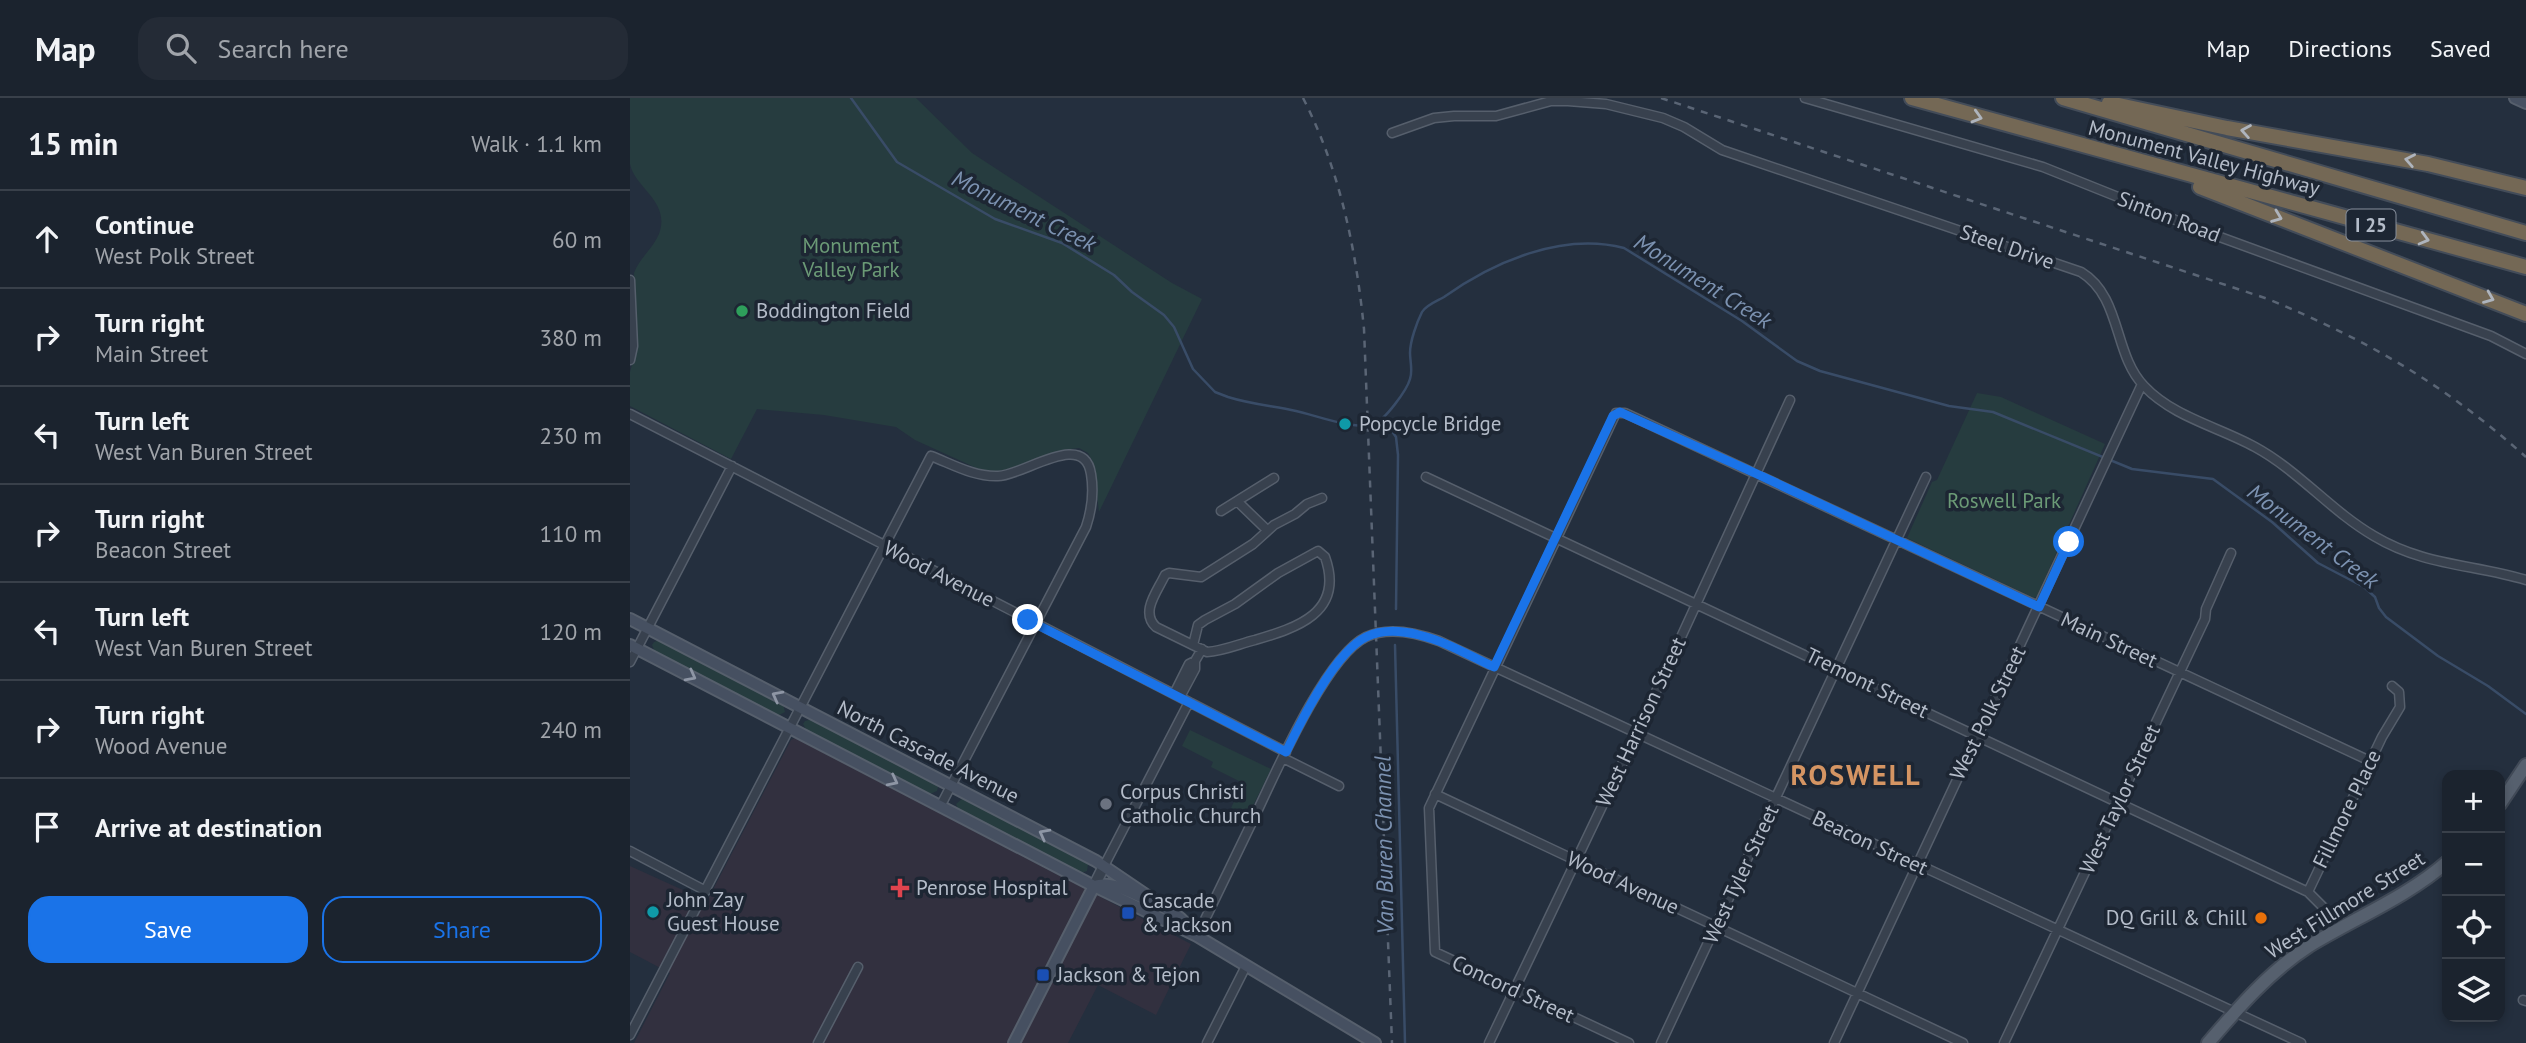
<!DOCTYPE html>
<html lang="en">
<head>
<meta charset="utf-8">
<style>
  :root { --surface:#1b232e; --page:#242b36; --text:#f1f3f6; --muted:#a0a4aa; --line:#39404a; --accent:#1a73e8 }
  body { margin:0; font-family:"PT Sans",sans-serif; background:var(--page); color:var(--text) }
  .controls { position:absolute; right:21px; bottom:21px; display:grid; overflow:hidden; border-radius:14px; box-shadow:0 4px 10px #0003 }
  .controls button { width:63px; height:63px; display:grid; place-items:center; padding:0; border:0; border-bottom:2px solid var(--line); background:var(--surface); color:var(--text); font:35px sans-serif }
  .stop { position:absolute; width:21px; height:21px; margin:-16px; border:5px solid #1a73e8; border-radius:50%; background:#fff }
  .stop.end { background:#1a73e8; border-color:#fff; box-shadow:0 2px 7px #0008 }
  .list { margin:0; padding:0; list-style:none }
  h2 { display:flex; justify-content:space-between; align-items:center; height:91px; margin:0; padding:0 28px; font-size:30px }
  h2 small { font-size:23px; font-weight:400; color:var(--muted) }
  .list li { display:grid; grid-template-columns:46px 1fr auto; gap:21px; align-items:center; box-sizing:border-box; height:98px; padding:0 28px; border-top:2px solid var(--line) }
  .list b { display:block; font-size:26px; white-space:nowrap }
  .list p { margin:0; font-size:23px; white-space:nowrap; color:var(--muted) }
  .list em { font-size:23px; font-style:normal; color:var(--muted) }
  .actions { display:flex; gap:14px; padding:21px 28px }
  .actions a { flex:1; padding:16px 0; border:2px solid var(--accent); border-radius:21px; text-align:center; font-size:24px; color:var(--accent) }
  .actions .main { background:var(--accent); color:#fff }
  .icon { flex:none; width:38px; height:38px; fill:none; stroke:currentColor; stroke-width:2; stroke-linecap:round; stroke-linejoin:round }
  .map { position:relative; flex:none; width:1896px; height:945px; overflow:hidden }
  header { display:flex; align-items:center; gap:42px; box-sizing:border-box; height:98px; padding:0 35px; background:var(--surface); border-bottom:2px solid var(--line) }
  header strong { font-size:33px }
  nav { display:flex; gap:38px; margin-inline-start:auto; font-size:24px }
  .search { width:490px; height:63px; background:var(--page); display:flex; align-items:center; gap:18px; box-sizing:border-box; padding:0 24px; border-radius:21px; color:var(--muted); font-size:26px }
  main { display:flex }
  aside { flex:1; background:var(--surface) }
  .map>svg:first-child { display:block }
  .medical { fill:#32303f }
  .green { fill:#263c3f }
  .lines { fill:none; stroke-linecap:round; stroke-linejoin:round }
  .stream { stroke:#394c67; stroke-width:2.5 }
  .minor-casing { stroke:#565f6c; stroke-width:11 }
  .tertiary-casing { stroke:#565f6c; stroke-width:13 }
  .secondary-casing { stroke:#565f6c; stroke-width:14 }
  .primary-casing { stroke:#414a57; stroke-width:16 }
  .motorway-casing { stroke:#434c59; stroke-width:18 }
  .minor { stroke:#38414e; stroke-width:8 }
  .tertiary { stroke:#38414e; stroke-width:10 }
  .secondary { stroke:#465061; stroke-width:10 }
  .primary { stroke:#56606e; stroke-width:12 }
  .motorway { stroke:#746855; stroke-width:14 }
  .rail { stroke:#5a6575; stroke-width:2.5; stroke-dasharray:7 7; stroke-linecap:butt }
  .oneway { stroke:#aeb4bd }
  .oneway2 { stroke:#8e96a5 }
  .route { stroke:#1a73e8; stroke-width:9 }
  .leisure-dot { fill:#2e9e5b; stroke:#1d2633; stroke-width:2.5 }
  .culture-dot { fill:#0f9aa8; stroke:#1d2633; stroke-width:2.5 }
  .worship-dot { fill:#6b7280; stroke:#1d2633; stroke-width:2.5 }
  .health-dot { fill:#e0444e; stroke:#1d2633; stroke-width:2.5 }
  .transit-dot { fill:#1a4fb4; stroke:#1d2633; stroke-width:2.5 }
  .food-dot { fill:#e8710a; stroke:#1d2633; stroke-width:2.5 }
  .labels { text-anchor:middle; stroke-width:7; stroke-linejoin:round; paint-order:stroke }
  .shield { fill:#1d2633; stroke:#878f9c; stroke-width:2 }
  .shield-label { font-size:19px; font-weight:bold; fill:#b4bcc9 }
  .street-label { font-size:21px; fill:#b4bcc9; stroke:#1d2633 }
  .park-label { font-size:21px; fill:#6b9a76; stroke:#1d2633 }
  .poi-label { font-size:21px; fill:#b4bcc9; stroke:#1d2633; text-anchor:start }
  .water-label { font-size:23px; font-style:italic; fill:#7c92b1; stroke:#1d2633 }
  .district-label { font-size:28px; font-weight:bold; letter-spacing:2px; fill:#d59563; stroke:#1d2633 }
</style>
</head>
<body>
<header>
<strong>Map</strong>
<div class="search"><svg class="icon" aria-label="search" viewBox="0 0 24 24"><circle cx="10" cy="10" r="6"/><path d="M15 15l6 6"/></svg>Search here</div>
<nav><a>Map</a><a>Directions</a><a>Saved</a></nav>
</header>
<main>
<aside>
<h2>15 min<small>Walk · 1.1 km</small></h2>
<ul class="list">
<li><svg class="icon" aria-label="ahead" viewBox="0 0 24 24"><path d="M12 20V5M6 11l6-6 6 6"/></svg><div><b>Continue</b><p>West Polk Street</p></div><em>60 m</em></li>
<li><svg class="icon" aria-label="right" viewBox="0 0 24 24"><path d="M7 20v-9h11M14 6l5 5-5 5"/></svg><div><b>Turn right</b><p>Main Street</p></div><em>380 m</em></li>
<li><svg class="icon" aria-label="left" viewBox="0 0 24 24"><path d="M17 20v-9H6M10 6l-5 5 5 5"/></svg><div><b>Turn left</b><p>West Van Buren Street</p></div><em>230 m</em></li>
<li><svg class="icon" aria-label="right" viewBox="0 0 24 24"><path d="M7 20v-9h11M14 6l5 5-5 5"/></svg><div><b>Turn right</b><p>Beacon Street</p></div><em>110 m</em></li>
<li><svg class="icon" aria-label="left" viewBox="0 0 24 24"><path d="M17 20v-9H6M10 6l-5 5 5 5"/></svg><div><b>Turn left</b><p>West Van Buren Street</p></div><em>120 m</em></li>
<li><svg class="icon" aria-label="right" viewBox="0 0 24 24"><path d="M7 20v-9h11M14 6l5 5-5 5"/></svg><div><b>Turn right</b><p>Wood Avenue</p></div><em>240 m</em></li>
<li><svg class="icon" aria-label="arrive" viewBox="0 0 24 24"><path d="M6 21V4h12l-3 4 3 4H6"/></svg><div><b>Arrive at destination</b></div></li>
</ul>
<div class="actions"><a class="main">Save</a><a>Share</a></div>
</aside>
<div class="map">
<svg width="1896" height="945" viewBox="0 0 1896 945">
  <rect width="100%" height="100%" fill="#242f3e"/>
  <!-- medical -->
  <path class="medical" d="M165 640 561 846 526 917 468 887 438 945H385L380 943 378 945H4L40 875 0 854V768L77 803 161 642Z"/>
  <!-- green -->
  <path class="green" d="M0 0H286L342 55 542 185 572 201 469 414 463 364 458 355 449 350 433 352 377 373H353L285 342 266 329 194 317 127 311 101 361 0 308V274L7 249 4 175C10 158 29 146 31 128 35 101 5 89 0 66 0 50 0 18 0 0Z
    M1347 295 1371 299 1475 346 1407 498 1404 500 1277 440 1302 384 1307 382Z
    M30 542 153 606 155 614 147 618 25 554 22 547 24 544Z
    M182 621 305 684 308 689 307 693 300 696 177 633 173 626 175 623Z
    M560 632 641 671 618 718 601 710 613 685 581 669 583 664 552 648Z
    M334 699 447 758 458 766 457 773 451 775 329 712 326 706Z"/>
  <g class="lines">
    <!-- stream -->
    <path class="stream" d="M221 0 267 64 365 121 432 145 484 177 502 194 534 217 544 229 563 271 585 294 598 299C620 306 643 308 666 313 685 317 726 333 744 326 755 322 777 292 780 281 783 273 780 263 780 255 780 243 787 224 792 214 796 207 807 203 814 199 863 164 932 134 994 150L1112 223 1167 263 1190 273 1319 308 1363 314 1502 371 1583 381 1642 424 1688 465 1734 489 1745 499 1749 510 1756 519 1808 558 1858 588 1896 616
      M753 320 766 339 768 357 766 511
      M765 547 775 945"/>
    <defs>
      <path id="minor" d="M1175 0 1413 69 1568 131 1861 238 1896 256
        M762 35 804 20 824 18H866L921 3H938L976 6 1033 20 1054 29 1092 52 1451 174C1492 199 1483 256 1514 288 1543 319 1589 329 1625 349 1669 373 1701 413 1744 438 1794 468 1843 466 1896 482
        M0 182 3 248 0 262
        M0 316 656 654
        M796 379 1678 794
        M607 403 637 432
        M591 413 644 380
        M563 547 568 527 575 522 605 506 648 475 688 453 695 459C715 515 666 530 625 542 609 546 593 553 577 554L526 529C510 514 527 494 535 477L539 475 571 479 623 446 644 427 665 416 677 406 692 400
        M0 564 102 368
        M544 596 559 566 565 563
        M550 599 565 571V563L572 551
        M653 660 709 688
        M805 696 1333 945
        M0 753 76 793
        M474 768 559 604
        M1706 832 1694 810 1678 794 1752 639 1770 609 1769 594 1762 588
        M567 838C586 798 606 758 625 718 645 676 696 558 736 539 759 528 787 535 809 543L1671 945
        M1893 902 1896 903
        M0 937 301 358C322 366 344 379 368 378 393 378 454 331 461 376 464 394 462 411 456 429L311 707
        M188 945 228 869
        M577 945 616 868
        M859 945 1007 635 1160 302
        M999 945 805 854 799 710 986 315H995L1740 663
        M1031 945 1296 379
        M1204 945 1512 286
        M1374 945 1575 521 1576 511 1601 455"/>
      <path id="tertiary" d="M464 788 474 768"/>
      <path id="secondary" d="M1885 0 1896 5
        M0 521 466 763 550 820 563 833
        M0 547 464 788 567 838 745 945
        M464 788C481 783 495 792 511 799
        M384 945 464 788"/>
      <path id="primary" d="M1870 706 1896 667
        M1578 945C1609 909 1639 874 1679 848 1725 820 1777 799 1817 764"/>
      <path id="motorway" d="M1282 0 1896 169
        M1433 0 1896 135
        M1479 5 1597 30 1798 66 1896 90
        M1570 89 1896 216"/>
    </defs>
    <!-- minor casing -->
    <use href="#minor" class="minor-casing"/>
    <!-- tertiary casing -->
    <use href="#tertiary" class="tertiary-casing"/>
    <!-- secondary casing -->
    <use href="#secondary" class="secondary-casing"/>
    <!-- primary casing -->
    <use href="#primary" class="primary-casing"/>
    <!-- motorway casing -->
    <use href="#motorway" class="motorway-casing"/>
    <!-- minor -->
    <use href="#minor" class="minor"/>
    <!-- tertiary -->
    <use href="#tertiary" class="tertiary"/>
    <!-- secondary -->
    <use href="#secondary" class="secondary"/>
    <!-- primary -->
    <use href="#primary" class="primary"/>
    <!-- motorway -->
    <use href="#motorway" class="motorway"/>
    <!-- rail -->
    <path class="rail" d="M673 0C710 72 726 151 734 231L762 945
      M1031 0 1638 201C1739 243 1814 286 1896 359"/>
  </g>
  <!-- one-way arrows -->
  <defs><path id="oneway-chevron" d="M-2-3.5L2.5 0L-2 3.5" fill="none" stroke-width="1.6" stroke-linecap="round" stroke-linejoin="round" transform="scale(1.75)"/></defs>
  <g class="oneway">
    <use href="#oneway-chevron" transform="translate(1347 19) rotate(16)"/>
    <use href="#oneway-chevron" transform="translate(1616 33) rotate(-170)"/>
    <use href="#oneway-chevron" transform="translate(1780 62) rotate(-169)"/>
    <use href="#oneway-chevron" transform="translate(1647 119) rotate(21)"/>
    <use href="#oneway-chevron" transform="translate(1794 141) rotate(15)"/>
    <use href="#oneway-chevron" transform="translate(1859 200) rotate(22)"/>
  </g>
  <g class="oneway2">
    <use href="#oneway-chevron" transform="translate(61 578) rotate(28)"/>
    <use href="#oneway-chevron" transform="translate(147 598) rotate(-152)"/>
    <use href="#oneway-chevron" transform="translate(263 683) rotate(27)"/>
    <use href="#oneway-chevron" transform="translate(414 736) rotate(-152)"/>
  </g>
  <g class="lines">
    <!-- route -->
    <path class="route" d="M398 522 656 654C671 623 705 554 736 539 752 531 773 533 789 537 815 543 840 558 864 569L983 318 990 314 1127 376 1409 509 1439 444"/>
  </g>
  <!-- markers -->
  <circle class="leisure-dot" cx="112" cy="213" r="7"/>
  <g class="culture-dot">
    <circle cx="715" cy="326" r="7"/>
    <circle cx="23" cy="814" r="7"/>
  </g>
  <circle class="worship-dot" cx="476" cy="706" r="7"/>
  <path class="health-dot" d="M266.5 779.5h7v7h7v7h-7v7h-7v-7h-7v-7h7z"/>
  <g class="transit-dot">
    <rect x="491" y="808" width="14" height="14" rx="3.5"/>
    <rect x="406" y="870" width="14" height="14" rx="3.5"/>
  </g>
  <circle class="food-dot" cx="1631" cy="820" r="7"/>
  <g class="labels">
    <!-- shield labels -->
    <rect class="shield" x="1716.5" y="111.5" width="49" height="31" rx="5"/>
    <g class="shield-label">
      <text x="1741" y="134">I 25</text>
    </g>
    <!-- street labels -->
    <g class="street-label">
      <text transform="translate(1574 60) rotate(15)" y="7">Monument Valley Highway</text>
      <text transform="translate(1539 119) rotate(21)" y="7">Sinton Road</text>
      <text transform="translate(1377 149) rotate(19)" y="7">Steel Drive</text>
      <text transform="translate(309 476) rotate(27)" y="7">Wood Avenue</text>
      <text transform="translate(1479 542) rotate(25)" y="7">Main Street</text>
      <text transform="translate(1237 585) rotate(26)" y="7">Tremont Street</text>
      <text transform="translate(1358 615) rotate(-64)" y="7">West Polk Street</text>
      <text transform="translate(1011 624) rotate(-65)" y="7">West Harrison Street</text>
      <text transform="translate(298 654) rotate(27)" y="7">North Cascade Avenue</text>
      <text transform="translate(1490 701) rotate(-65)" y="7">West Taylor Street</text>
      <text transform="translate(1717 711) rotate(-64)" y="7">Fillmore Place</text>
      <text transform="translate(1240 745) rotate(25)" y="7">Beacon Street</text>
      <text transform="translate(1111 776) rotate(-65)" y="7">West Tyler Street</text>
      <text transform="translate(993 785) rotate(25)" y="7">Wood Avenue</text>
      <text transform="translate(1715 807) rotate(-32)" y="7">West Fillmore Street</text>
      <text transform="translate(883 891) rotate(25)" y="7">Concord Street</text>
    </g>
    <!-- park labels -->
    <g class="park-label">
      <text x="221" y="155">Monument<tspan x="221" dy="24">Valley Park</tspan></text>
      <text x="1374" y="410">Roswell Park</text>
    </g>
    <!-- poi labels -->
    <g class="poi-label">
      <text x="126" y="220">Boddington Field</text>
      <text x="729" y="333">Popcycle Bridge</text>
      <text x="490" y="701">Corpus Christi<tspan x="490" dy="24">Catholic Church</tspan></text>
      <text x="286" y="797">Penrose Hospital</text>
      <text x="37" y="809">John Zay<tspan x="37" dy="24">Guest House</tspan></text>
      <text x="512" y="810">Cascade<tspan x="512" dy="24">&amp; Jackson</tspan></text>
      <text x="1617" y="827" text-anchor="end">DQ Grill &amp; Chill</text>
      <text x="427" y="884">Jackson &amp; Tejon</text>
    </g>
    <!-- water labels -->
    <g class="water-label">
      <text transform="translate(394 113) rotate(26)" y="8">Monument Creek</text>
      <text transform="translate(1073 183) rotate(32)" y="8">Monument Creek</text>
      <text transform="translate(1683 438) rotate(37)" y="8">Monument Creek</text>
      <text transform="translate(754 747) rotate(-91)" y="8">Van Buren Channel</text>
    </g>
    <!-- district labels -->
    <g class="district-label">
      <text x="1226" y="687">ROSWELL</text>
    </g>
  </g>
</svg>
<div class="controls">
<button>+</button>
<button>−</button>
<button><svg class="icon" aria-label="locate" viewBox="0 0 24 24"><circle cx="12" cy="12" r="6"/><path d="M12 2v4M12 18v4M2 12h4M18 12h4"/></svg></button>
<button><svg class="icon" aria-label="layers" viewBox="0 0 24 24"><path d="M12 4l9 5-9 5-9-5zM3 14l9 5 9-5"/></svg></button>
</div>
<div class="stop" style="left:1439px;top:444px"></div>
<div class="stop end" style="left:398px;top:522px"></div>
</div>
</main>
</body>
</html>
